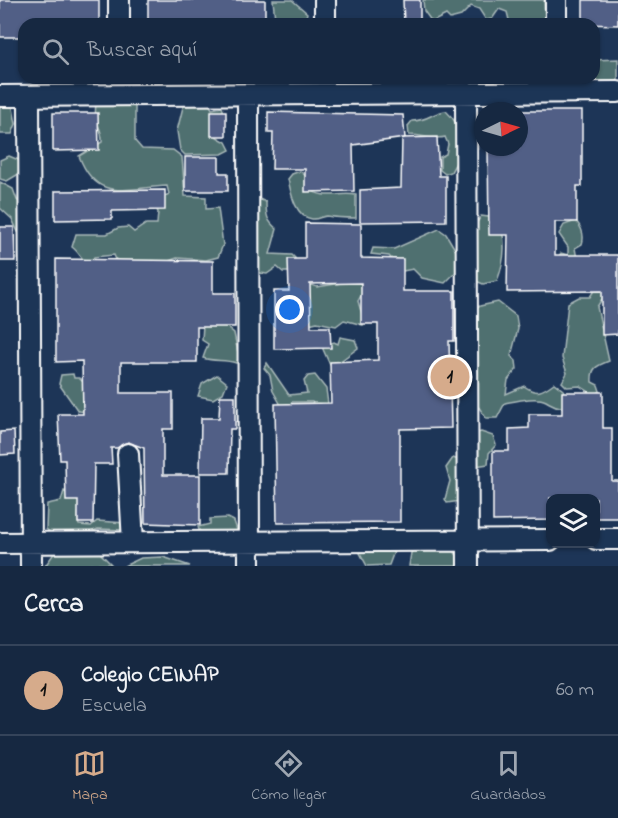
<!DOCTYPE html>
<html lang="es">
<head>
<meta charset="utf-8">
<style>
  :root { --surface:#162841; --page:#23344c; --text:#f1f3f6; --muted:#9ea6b1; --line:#35445a; --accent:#d6ab8b }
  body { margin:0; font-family:"Indie Flower",sans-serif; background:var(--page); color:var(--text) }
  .controls { position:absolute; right:18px; bottom:18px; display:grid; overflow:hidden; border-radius:12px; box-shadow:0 2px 4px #0004 }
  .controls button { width:54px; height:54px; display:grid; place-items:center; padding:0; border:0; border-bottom:2px solid var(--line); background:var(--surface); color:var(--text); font:30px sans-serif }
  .compass { position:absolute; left:474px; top:102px; width:54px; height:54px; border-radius:50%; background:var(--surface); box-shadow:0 2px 4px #0004; rotate:85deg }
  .you { position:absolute; left:290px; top:310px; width:21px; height:21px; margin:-15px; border:4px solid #fff; border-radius:50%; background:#1a73e8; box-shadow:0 0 0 9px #1a73e833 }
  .badge { display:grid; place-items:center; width:39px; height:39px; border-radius:50%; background:var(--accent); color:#111; font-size:20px; font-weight:700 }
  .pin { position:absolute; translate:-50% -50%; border:3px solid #fff; box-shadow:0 2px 6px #0006 }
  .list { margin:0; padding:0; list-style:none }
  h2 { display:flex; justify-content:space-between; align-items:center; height:78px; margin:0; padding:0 24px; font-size:26px }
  h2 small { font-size:20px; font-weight:400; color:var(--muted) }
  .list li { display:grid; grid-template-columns:39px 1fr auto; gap:18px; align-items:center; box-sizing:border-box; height:90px; padding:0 24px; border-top:2px solid var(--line) }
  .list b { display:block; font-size:22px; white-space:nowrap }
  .list p { margin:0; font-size:20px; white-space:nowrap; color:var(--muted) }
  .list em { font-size:20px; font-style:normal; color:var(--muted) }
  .icon { flex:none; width:33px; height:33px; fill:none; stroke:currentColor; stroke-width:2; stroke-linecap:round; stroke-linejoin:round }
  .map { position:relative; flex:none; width:618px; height:566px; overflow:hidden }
  .search { position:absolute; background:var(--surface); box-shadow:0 2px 4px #0004; left:18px; right:18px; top:18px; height:66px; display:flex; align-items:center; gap:15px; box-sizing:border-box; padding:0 21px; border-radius:18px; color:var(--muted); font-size:22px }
  .sheet { height:168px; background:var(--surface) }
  nav { display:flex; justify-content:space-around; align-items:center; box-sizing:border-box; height:84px; border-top:2px solid var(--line); background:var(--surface); font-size:16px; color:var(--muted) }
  nav a { display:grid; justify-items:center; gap:3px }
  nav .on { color:var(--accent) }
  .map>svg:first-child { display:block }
  .green { fill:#507070; stroke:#a8b8b8; stroke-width:1.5 }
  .building { fill:#515e86; stroke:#fff; stroke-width:1.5 }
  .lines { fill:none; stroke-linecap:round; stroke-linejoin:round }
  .minor-casing { stroke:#fff; stroke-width:24 }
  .minor { stroke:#1d3557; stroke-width:20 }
</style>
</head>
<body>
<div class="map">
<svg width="618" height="566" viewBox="0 0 618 566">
  <rect width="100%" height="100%" fill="#1d3557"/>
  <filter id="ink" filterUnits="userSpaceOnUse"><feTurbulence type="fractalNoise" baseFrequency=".0167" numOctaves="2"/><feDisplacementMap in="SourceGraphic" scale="12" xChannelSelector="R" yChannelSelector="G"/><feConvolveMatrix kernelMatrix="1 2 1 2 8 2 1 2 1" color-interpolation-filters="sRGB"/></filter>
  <g filter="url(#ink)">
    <!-- green -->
    <path class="green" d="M273 0H292L307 13 305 21 269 24 275 19Z
      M423 0H544L545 24H510L507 12 499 9 492 19 486 20 479 9 471 6 461 16 450 19 446 15 432 22 424 11Z
      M618 59V86L582 78H594V60Z
      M0 98 12 103 16 124 12 134H0Z
      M207 100 212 109 222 107 226 118 217 120 214 126 217 137 226 142 230 150 222 154 185 155 180 150 177 131 184 103Z
      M135 101V141L142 149 173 150 182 157 185 196 206 197V209L218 208 223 245 218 257 206 260 177 258 151 267 118 264 114 255 94 257 90 265C82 261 80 253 72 247L76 234H107L118 228 128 227 134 232 146 224H157L158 212 152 203 169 194 167 186C125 188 97 203 79 156L102 142C103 127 93 125 96 104Z
      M446 111C464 127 463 152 451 172L445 174 440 170V157L446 154 448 144 445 137C436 140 420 135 409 135L408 126 412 121C429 121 432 112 446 111Z
      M9 156 21 161 22 172 7 181 0 179V160Z
      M300 171 308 178 309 189C323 200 340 192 356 195V218C345 218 337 218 327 216 322 216 317 220 312 219 295 217 291 193 288 179L292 174Z
      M0 182 13 189 17 200 23 206V230L18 232 12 219 0 208Z
      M259 199 266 202C266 216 267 221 277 229L270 254 292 255 295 258V266L291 272H283L277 267 267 274 254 272 253 208Z
      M481 216 496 218C508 236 505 261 497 281L483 284 474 280V228Z
      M576 221C582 228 585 235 582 244L575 248 577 259 548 269 561 253 568 255V247L559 234 564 225Z
      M439 229 446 234 459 256 456 272 445 283 422 278 413 269 403 271 389 256 371 254 373 248 394 249Z
      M354 281 361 284 363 292 358 301 364 322 363 325 344 320 336 326 317 322 305 325 308 284 317 287Z
      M596 287H602L605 294 597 307 609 361C596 366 591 368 592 382L598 385 600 391 594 395 580 386 567 387 562 382 567 373 562 358 568 303 579 297H590Z
      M498 302 516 316 518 329 511 356 516 361 517 369 508 380 506 394 524 386C537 395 542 392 554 383L563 390 569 402 564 408C555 407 553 405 546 401 536 396 516 401 505 403L497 418H486L474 400 473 313 480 306Z
      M223 324 234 333 239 358 236 363C224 359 215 362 203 358L208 344 202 340 203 325Z
      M340 337 355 340 358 348 335 365H330L322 347 334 342 338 344Z
      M267 363 289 395 307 393 304 381 308 376 315 375 326 389 328 404 317 408 312 402H292L289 405H281L273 391 270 375 264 368Z
      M73 374 74 378H79L85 384 89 412 78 411 59 384 61 375Z
      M217 375 227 383 223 393 213 399 198 396 202 384Z
      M481 432 493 436 496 445 489 453 488 464 476 466 473 434Z
      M453 458 461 461 457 478 460 501 447 503 445 499 450 481 446 468Z
      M64 491 81 498C81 508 75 515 79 525L91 526 97 521 126 523 125 530 98 529 85 534 50 532 46 529 47 504 61 501Z
      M228 518 234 521 237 530 232 534 201 535 198 527 210 524V519Z
      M361 536 395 549 389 565 367 566 359 551Z
      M450 545 464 566H409L411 553 420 547Z
      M58 548 96 549 111 564 45 566Z
      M163 557 190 566H124L141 558Z"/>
    <!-- building -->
    <path class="building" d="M0 0H99V24H24V37H0Z
      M148 0H265V18H255V24H148Z
      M403 0H420V24H404Z
      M583 0H618V25L583 24Z
      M211 111H226V136H211Z
      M519 111H582V186H577V222H555V255H618V334L602 335V291L507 292 508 235H489L488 147H519Z
      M268 112 403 115 405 138 353 145 354 191 305 192V169H272L273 133H268Z
      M53 113H98L99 150 53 151Z
      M437 137 439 176H446V221L360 222V190L401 188 402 138Z
      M185 157H219V173H228V191H185Z
      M165 190V210L112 211V219L55 220V191Z
      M305 223 361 224V258L403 259V291H454V341H449L451 428 400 429V522L277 523 275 404 331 403 330 362 378 360V324H361V283L310 284 311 327H330L331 348 274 349V291H289L288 259H305Z
      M0 227H14L15 261H0Z
      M56 259 213 261V293H235V327H197V362H121V393H173V429H163V475H200V525L145 523 144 448 128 442 117 448H111L112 464H94L93 523H78V501H66L65 460H60L58 414H83L82 361 56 362Z
      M562 392H603V428H612V481H618V518H596V498H550V520L493 521V451H509V429L529 428V414H562Z
      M220 396H235V429H230L229 473H200L201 418H219Z
      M14 431 15 454 0 455V432Z"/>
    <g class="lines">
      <defs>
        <path id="minor" d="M556 0V24
          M119 24V0
          M325 24V0
          M466 94 468 566
          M248 95 249 566
          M0 96 618 92
          M29 96 31 566
          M128 454 133 542
          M596 539H618
          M0 543 550 540"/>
      </defs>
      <!-- minor casing -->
      <use href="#minor" class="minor-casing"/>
      <!-- minor -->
      <use href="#minor" class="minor"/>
    </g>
  </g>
</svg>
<div class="controls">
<button><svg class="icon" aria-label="layers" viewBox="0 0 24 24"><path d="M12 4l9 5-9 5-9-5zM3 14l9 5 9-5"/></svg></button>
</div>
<svg class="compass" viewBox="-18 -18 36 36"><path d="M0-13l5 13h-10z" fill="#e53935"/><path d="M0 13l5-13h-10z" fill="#9ea6b1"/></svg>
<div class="you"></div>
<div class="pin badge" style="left:450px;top:377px">1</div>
<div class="search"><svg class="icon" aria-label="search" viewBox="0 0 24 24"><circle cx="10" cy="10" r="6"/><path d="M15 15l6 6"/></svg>Buscar aquí</div>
</div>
<section class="sheet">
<h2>Cerca<small></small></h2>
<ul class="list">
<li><span class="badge">1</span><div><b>Colegio CEINAP</b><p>Escuela</p></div><em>60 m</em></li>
</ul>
</section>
<nav>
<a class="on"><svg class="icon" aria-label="map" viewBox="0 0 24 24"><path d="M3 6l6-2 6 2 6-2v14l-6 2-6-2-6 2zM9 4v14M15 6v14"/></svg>Mapa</a>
<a><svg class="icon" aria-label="directions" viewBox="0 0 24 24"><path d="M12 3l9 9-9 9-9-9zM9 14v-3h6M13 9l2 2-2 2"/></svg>Cómo llegar</a>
<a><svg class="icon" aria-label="saved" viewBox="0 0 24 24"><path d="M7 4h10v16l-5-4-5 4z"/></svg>Guardados</a>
</nav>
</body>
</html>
